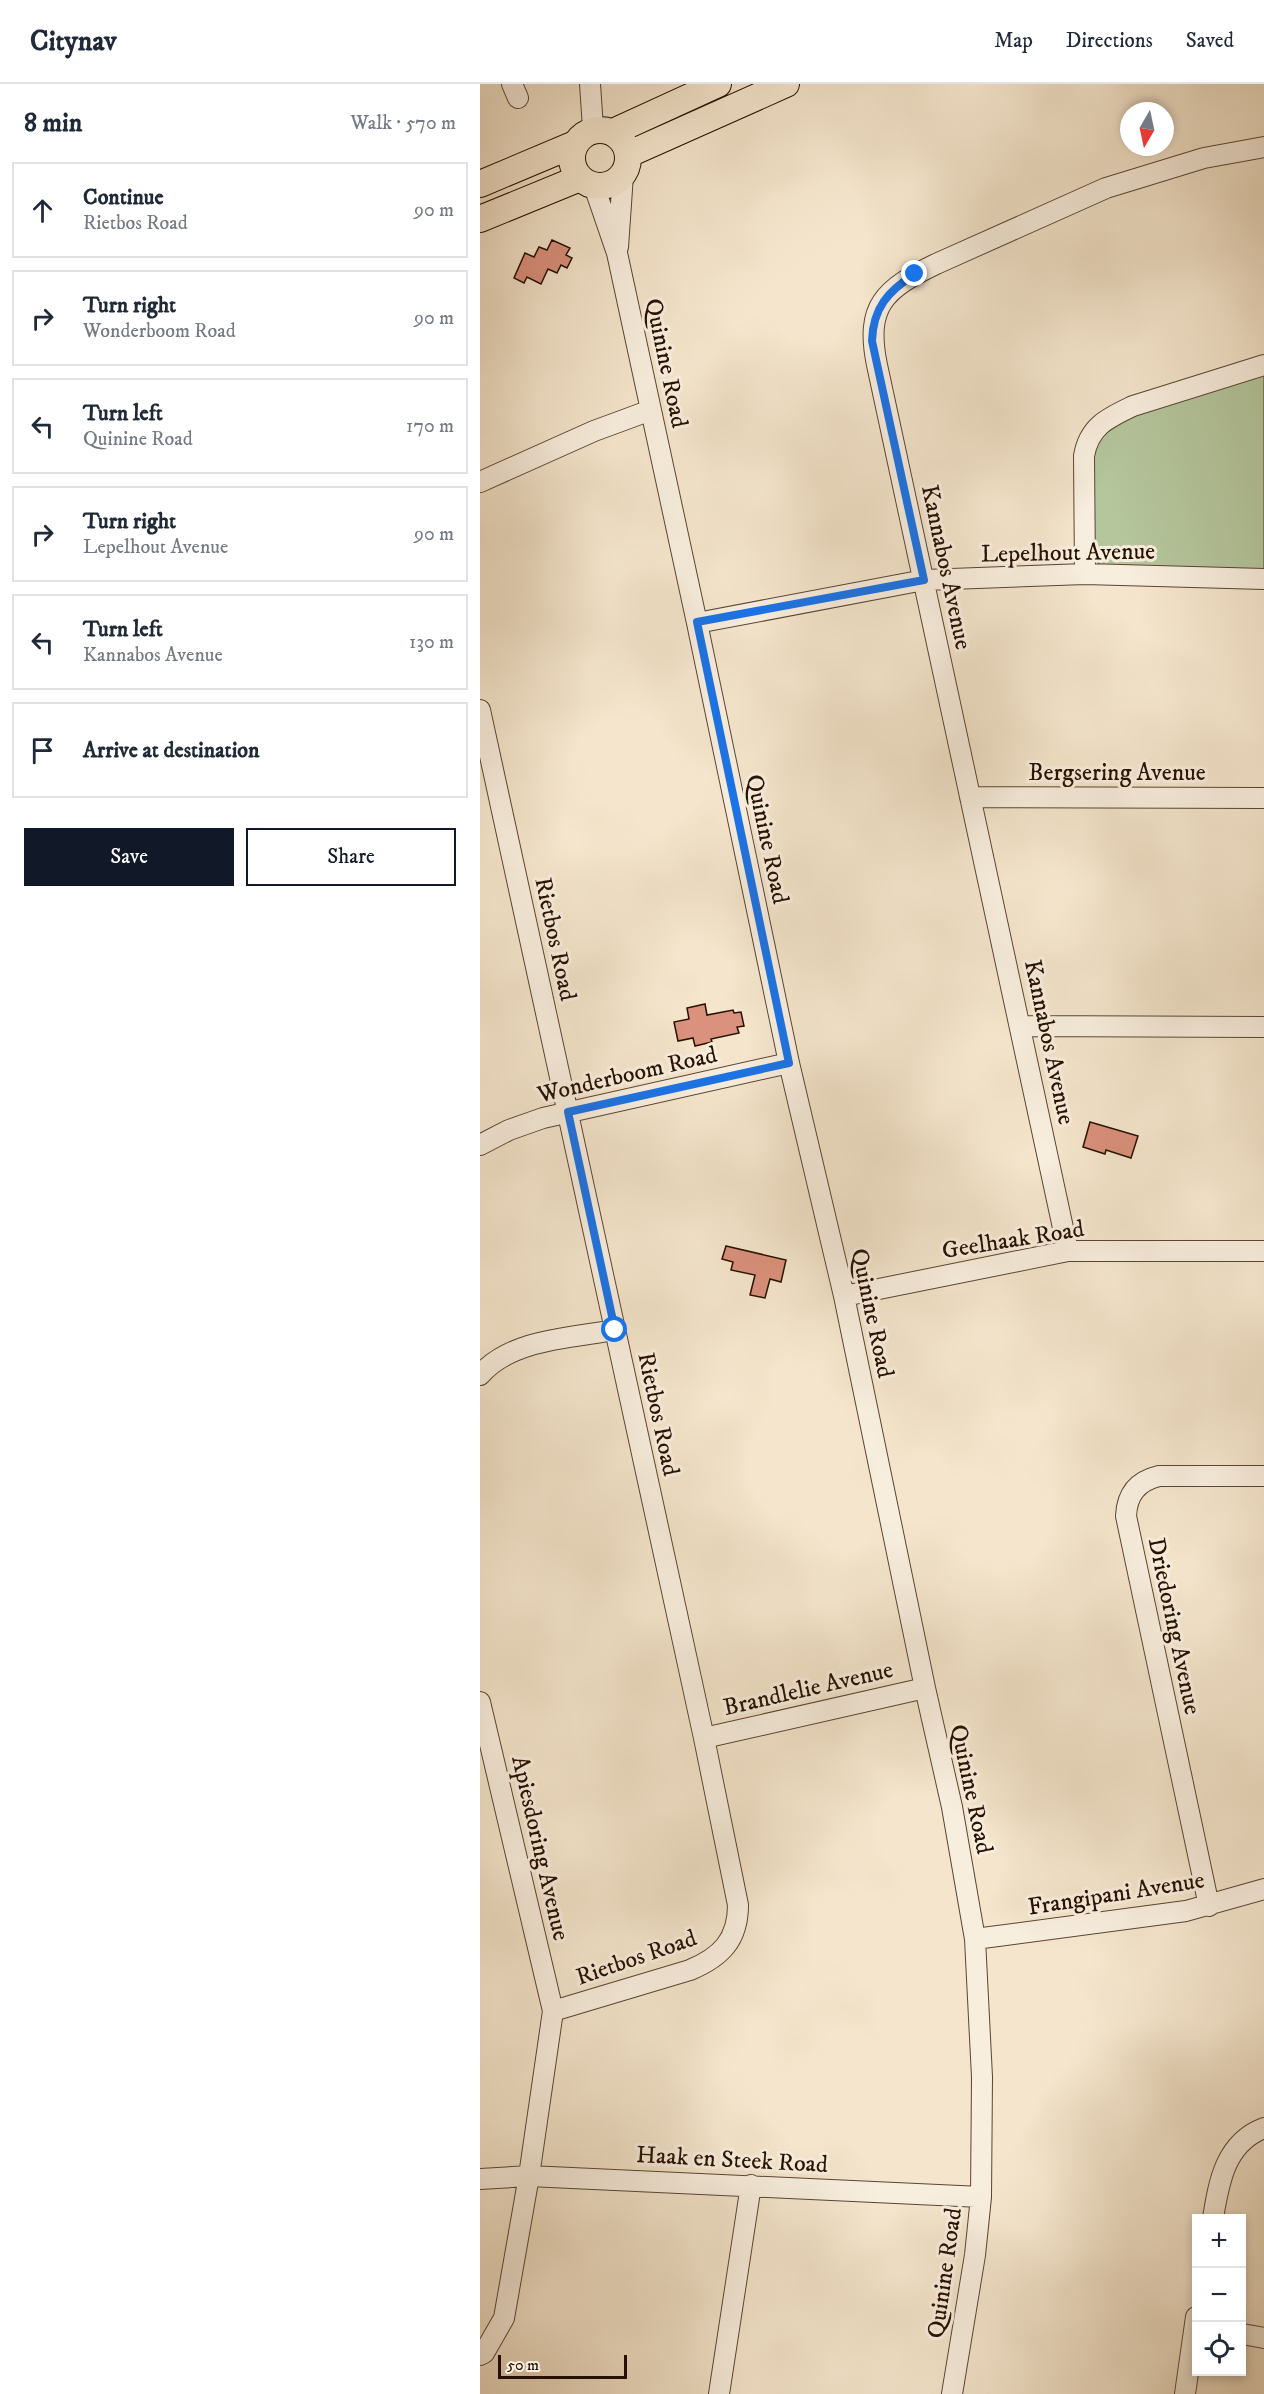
<!DOCTYPE html>
<html lang="en">
<head>
<meta charset="utf-8">
<style>
  :root { --surface:#fff; --page:#f6f6f7; --text:#1f2937; --muted:#747a83; --line:#e0e1e3; --accent:#111827 }
  body { margin:0; font-family:"IM FELL DW Pica",serif; background:var(--page); color:var(--text) }
  .controls { position:absolute; right:18px; bottom:18px; display:grid; overflow:hidden; border-radius:0px; box-shadow:0 3px 9px #0003 }
  .controls button { width:54px; height:54px; display:grid; place-items:center; padding:0; border:0; border-bottom:2px solid var(--line); background:var(--surface); color:var(--text); font:30px sans-serif }
  .compass { position:absolute; left:640px; top:18px; width:54px; height:54px; border-radius:50%; background:var(--surface); box-shadow:0 3px 9px #0003; rotate:189deg }
  .scale { position:absolute; left:18px; bottom:15px; width:129px; box-sizing:border-box; padding-left:6px; border:3px solid #271000; border-top:0; font-size:16px; line-height:21px; white-space:nowrap; color:#271000; -webkit-text-stroke:4px #f8eede; paint-order:stroke }
  .stop { position:absolute; width:18px; height:18px; margin:-14px; border:4px solid #1a73e8; border-radius:50%; background:#fff }
  .stop.end { background:#1a73e8; border-color:#fff; box-shadow:0 2px 6px #0008 }
  .list { margin:0; padding:0; list-style:none }
  h2 { display:flex; justify-content:space-between; align-items:center; height:78px; margin:0; padding:0 24px; font-size:26px }
  h2 small { font-size:20px; font-weight:400; color:var(--muted) }
  .list li { display:grid; grid-template-columns:39px 1fr auto; gap:18px; align-items:center; box-sizing:border-box; height:96px; margin:0 12px 12px; padding:0 12px; border:2px solid var(--line); border-radius:0px }
  .list b { display:block; font-size:22px; white-space:nowrap }
  .list p { margin:0; font-size:20px; white-space:nowrap; color:var(--muted) }
  .list em { font-size:20px; font-style:normal; color:var(--muted) }
  .actions { display:flex; gap:12px; padding:18px 24px }
  .actions a { flex:1; padding:14px 0; border:2px solid var(--accent); border-radius:0px; text-align:center; font-size:21px; color:var(--accent) }
  .actions .main { background:var(--accent); color:#fff }
  .icon { flex:none; width:33px; height:33px; fill:none; stroke:currentColor; stroke-width:2; stroke-linecap:round; stroke-linejoin:round }
  .map { position:relative; flex:none; width:784px; height:2310px; overflow:hidden }
  header { display:flex; align-items:center; gap:36px; box-sizing:border-box; height:84px; padding:0 30px; background:var(--surface); border-bottom:2px solid var(--line) }
  header strong { font-size:28px }
  nav { display:flex; gap:33px; margin-inline-start:auto; font-size:21px }
  main { display:flex }
  aside { flex:1; background:var(--surface) }
  .map>svg:first-child { display:block }
  .green { fill:#b5c69d; stroke:#6e6b4e; stroke-width:1.5 }
  .building { fill:#da917d; stroke:#271000; stroke-width:1.5 }
  .lines { fill:none; stroke-linecap:round; stroke-linejoin:round }
  .minor-casing { stroke:#5a4533; stroke-width:22 }
  .major-casing { stroke:#271000; stroke-width:28 }
  .minor { stroke:#f8eede; stroke-width:20 }
  .major { stroke:#f4e5cc; stroke-width:26 }
  .route { stroke:#1a73e8; stroke-width:8 }
  .labels { text-anchor:middle; stroke-width:6; stroke-linejoin:round; paint-order:stroke }
  .street-label { font-size:24px; fill:#271000; stroke:#f8eede }
</style>
</head>
<body>
<header>
<strong>Citynav</strong>
<nav><a>Map</a><a>Directions</a><a>Saved</a></nav>
</header>
<main>
<aside>
<h2>8 min<small>Walk · 570 m</small></h2>
<ul class="list">
<li><svg class="icon" aria-label="ahead" viewBox="0 0 24 24"><path d="M12 20V5M6 11l6-6 6 6"/></svg><div><b>Continue</b><p>Rietbos Road</p></div><em>90 m</em></li>
<li><svg class="icon" aria-label="right" viewBox="0 0 24 24"><path d="M7 20v-9h11M14 6l5 5-5 5"/></svg><div><b>Turn right</b><p>Wonderboom Road</p></div><em>90 m</em></li>
<li><svg class="icon" aria-label="left" viewBox="0 0 24 24"><path d="M17 20v-9H6M10 6l-5 5 5 5"/></svg><div><b>Turn left</b><p>Quinine Road</p></div><em>170 m</em></li>
<li><svg class="icon" aria-label="right" viewBox="0 0 24 24"><path d="M7 20v-9h11M14 6l5 5-5 5"/></svg><div><b>Turn right</b><p>Lepelhout Avenue</p></div><em>90 m</em></li>
<li><svg class="icon" aria-label="left" viewBox="0 0 24 24"><path d="M17 20v-9H6M10 6l-5 5 5 5"/></svg><div><b>Turn left</b><p>Kannabos Avenue</p></div><em>130 m</em></li>
<li><svg class="icon" aria-label="arrive" viewBox="0 0 24 24"><path d="M6 21V4h12l-3 4 3 4H6"/></svg><div><b>Arrive at destination</b></div></li>
</ul>
<div class="actions"><a class="main">Save</a><a>Share</a></div>
</aside>
<div class="map">
<svg width="784" height="2310" viewBox="0 0 784 2310">
  <rect width="100%" height="100%" fill="#f4e5cc"/>
  <filter id="stains"><feTurbulence type="fractalNoise" baseFrequency=".00333" numOctaves="4"/><feColorMatrix values="0 0 0 0 .2 0 0 0 0 .09 0 0 0 0 .02 0 0 0 .5 -.17"/></filter>
  <radialGradient id="worn" r=".72"><stop offset=".6" stop-color="#630" stop-opacity="0"/><stop offset="1" stop-color="#630" stop-opacity=".3"/></radialGradient>
  <!-- green -->
  <path class="green" d="M784 290V486L626 484 619 480 614 472 613 377C614 370 615 362 620 355 644 323 744 302 784 290Z"/>
  <!-- building -->
  <path class="building" d="M72 156 90 164 86 171 92 174 87 184 81 181 77 189 68 185 61 200 47 193 44 199 34 194 45 169 54 173 59 163 67 166Z
    M225 920 227 931 253 926 254 929 261 928 264 942 257 943 259 949 231 955 232 958 215 962 213 954 198 957 194 938 209 935 207 924Z
    M610 1038 658 1052 651 1074 626 1066 625 1070 603 1063Z
    M246 1162 306 1176 301 1198 290 1195 285 1214 270 1211 275 1191 251 1186 253 1178 242 1175Z"/>
  <g class="lines">
    <defs>
      <path id="minor" d="M32 0 38 14
        M110 47 113 44 110 0
        M114 102 137 169 217 539 309 979 364 1212 445 1604 472 1723 495 1855 502 1993 501 2113 495 2171 472 2310
        M138 163 143 91
        M0 398 114 347 171 326
        M605 490 604 372C609 342 628 334 653 322L784 281
        M217 539 444 496 605 490 784 495
        M0 626 224 1654 258 1821C258 1856 241 1873 210 1886L73 1927
        M490 713 784 714
        M541 942 784 943
        M0 1061 29 1046 63 1034 309 979
        M588 1167 397 281C385 222 404 205 456 180L626 104 724 74 784 63
        M364 1212 588 1167H784
        M0 1291C31 1255 91 1254 135 1246
        M0 1618 73 1927 49 2092 24 2234 4 2269 0 2271
        M224 1654 445 1604
        M729 1822 646 1432C647 1410 658 1397 679 1392H784
        M495 1855 706 1827 784 1805
        M0 2095 49 2092 501 2113
        M733 2134C739 2098 745 2059 784 2044
        M762 2250 784 2254
        M239 2310 271 2101
        M705 2310 716 2233"/>
      <path id="major" d="M92 74a28 28 0 1 1 56 0a28 28 0 1 1-56 0Z
        M133 48 238 0
        M149 70 306 0
        M0 100 95 60
        M0 135 100 94"/>
    </defs>
    <!-- minor casing -->
    <use href="#minor" class="minor-casing"/>
    <!-- major casing -->
    <use href="#major" class="major-casing"/>
    <!-- minor -->
    <use href="#minor" class="minor"/>
    <!-- major -->
    <use href="#major" class="major"/>
  </g>
  <g class="lines">
    <!-- route -->
    <path class="route" d="M135 1246 88 1028 309 979 217 538 444 496 392 257C393 224 408 207 435 190"/>
  </g>
  <g class="labels">
    <!-- street labels -->
    <g class="street-label">
      <text transform="translate(187 279) rotate(78)" y="8">Quinine Road</text>
      <text transform="translate(588 468) rotate(-1)" y="8">Lepelhout Avenue</text>
      <text transform="translate(467 483) rotate(78)" y="8">Kannabos Avenue</text>
      <text x="637" y="696">Bergsering Avenue</text>
      <text transform="translate(288 755) rotate(78)" y="8">Quinine Road</text>
      <text transform="translate(76 855) rotate(78)" y="8">Rietbos Road</text>
      <text transform="translate(570 958) rotate(78)" y="8">Kannabos Avenue</text>
      <text transform="translate(147 990) rotate(-13)" y="8">Wonderboom Road</text>
      <text transform="translate(533 1155) rotate(-9)" y="8">Geelhaak Road</text>
      <text transform="translate(393 1229) rotate(78)" y="8">Quinine Road</text>
      <text transform="translate(179 1330) rotate(78)" y="8">Rietbos Road</text>
      <text transform="translate(695 1542) rotate(78)" y="8">Driedoring Avenue</text>
      <text transform="translate(328 1604) rotate(-13)" y="8">Brandlelie Avenue</text>
      <text transform="translate(492 1705) rotate(78)" y="8">Quinine Road</text>
      <text transform="translate(61 1764) rotate(77)" y="8">Apiesdoring Avenue</text>
      <text transform="translate(636 1809) rotate(-9)" y="8">Frangipani Avenue</text>
      <text transform="translate(156 1873) rotate(-19)" y="8">Rietbos Road</text>
      <text transform="translate(252 2075) rotate(3)" y="8">Haak en Steek Road</text>
      <text transform="translate(464 2189) rotate(-82)" y="8">Quinine Road</text>
    </g>
  </g>
  <rect width="100%" height="100%" filter="url(#stains)"/>
  <rect width="100%" height="100%" fill="url(#worn)"/>
</svg>
<div class="controls">
<button>+</button>
<button>−</button>
<button><svg class="icon" aria-label="locate" viewBox="0 0 24 24"><circle cx="12" cy="12" r="6"/><path d="M12 2v4M12 18v4M2 12h4M18 12h4"/></svg></button>
</div>
<svg class="compass" viewBox="-18 -18 36 36"><path d="M0-13l5 13h-10z" fill="#e53935"/><path d="M0 13l5-13h-10z" fill="#747a83"/></svg>
<div class="scale">50 m</div>
<div class="stop" style="left:135px;top:1246px"></div>
<div class="stop end" style="left:435px;top:190px"></div>
</div>
</main>
</body>
</html>
